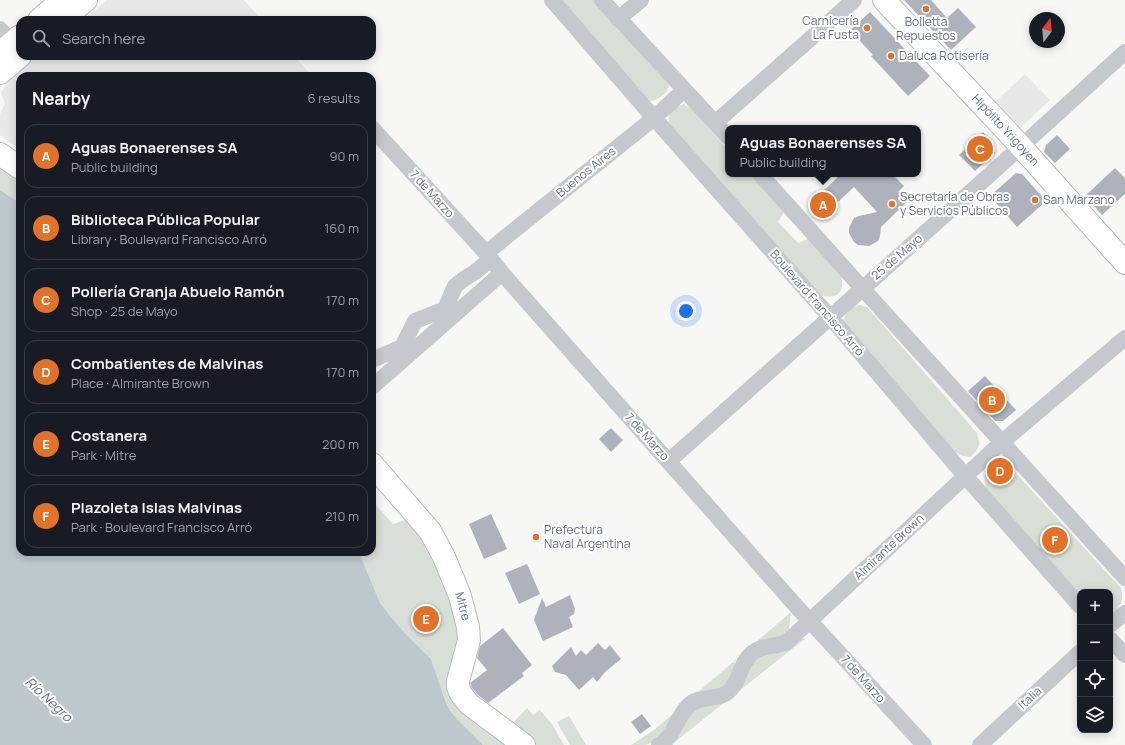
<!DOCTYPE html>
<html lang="en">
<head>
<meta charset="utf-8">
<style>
  :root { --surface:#171b24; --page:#20242c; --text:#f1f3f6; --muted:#9ea1a6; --line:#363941; --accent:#e37229 }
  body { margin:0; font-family:Manrope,sans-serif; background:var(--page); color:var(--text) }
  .controls { position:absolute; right:12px; bottom:12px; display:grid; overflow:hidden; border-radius:8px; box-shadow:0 2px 10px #0003 }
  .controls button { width:36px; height:36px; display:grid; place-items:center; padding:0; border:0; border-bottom:1px solid var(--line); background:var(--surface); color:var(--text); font:20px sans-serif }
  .compass { position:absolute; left:1029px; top:12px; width:36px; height:36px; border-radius:50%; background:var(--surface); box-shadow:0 2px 10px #0003; rotate:16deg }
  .you { position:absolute; left:686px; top:311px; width:14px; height:14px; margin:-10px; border:3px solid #fff; border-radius:50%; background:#1a73e8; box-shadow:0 0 0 6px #1a73e833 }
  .badge { display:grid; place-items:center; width:26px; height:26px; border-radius:50%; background:var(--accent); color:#fff; font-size:13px; font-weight:700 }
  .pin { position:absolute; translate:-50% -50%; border:2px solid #fff; box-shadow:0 1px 4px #0006 }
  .popup { position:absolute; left:725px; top:125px; width:196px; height:52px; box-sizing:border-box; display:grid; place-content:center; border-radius:8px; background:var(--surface); filter:drop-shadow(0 1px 3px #0005); font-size:13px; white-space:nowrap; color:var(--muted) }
  .popup b { font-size:15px; color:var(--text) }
  .popup::after { content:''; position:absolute; left:50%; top:100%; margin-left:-8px; border:8px solid transparent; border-top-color:var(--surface) }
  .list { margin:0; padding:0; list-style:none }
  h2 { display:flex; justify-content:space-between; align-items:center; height:52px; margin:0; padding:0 16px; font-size:17px }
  h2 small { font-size:13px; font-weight:400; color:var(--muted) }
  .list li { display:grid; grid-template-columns:26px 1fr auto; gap:12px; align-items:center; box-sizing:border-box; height:64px; margin:0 8px 8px; padding:0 8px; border:1px solid var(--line); border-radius:12px }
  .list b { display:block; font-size:15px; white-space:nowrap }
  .list p { margin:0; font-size:13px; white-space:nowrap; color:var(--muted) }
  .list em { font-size:13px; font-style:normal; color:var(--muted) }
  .icon { flex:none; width:22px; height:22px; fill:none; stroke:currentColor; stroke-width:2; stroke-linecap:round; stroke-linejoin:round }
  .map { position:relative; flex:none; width:1125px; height:745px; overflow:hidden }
  .search { position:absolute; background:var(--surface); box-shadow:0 2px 10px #0003; left:16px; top:16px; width:360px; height:44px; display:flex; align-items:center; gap:10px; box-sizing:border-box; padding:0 14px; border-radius:12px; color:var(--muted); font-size:15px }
  .panel { position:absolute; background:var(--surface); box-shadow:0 2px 10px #0003; left:16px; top:72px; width:360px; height:484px; border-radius:12px }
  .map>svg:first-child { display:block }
  .built { fill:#e8e8e8 }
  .green { fill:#d8dfd6 }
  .water { fill:#bec7cc }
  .building { fill:#aeb3bb }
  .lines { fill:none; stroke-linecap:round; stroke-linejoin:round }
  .secondary-casing { stroke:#b8bbc1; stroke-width:24 }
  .street { stroke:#c5c8cc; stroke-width:16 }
  .secondary { stroke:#fff; stroke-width:22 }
  .poi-dot { fill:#e37229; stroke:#fff; stroke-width:1.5 }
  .labels { text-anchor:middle; stroke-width:4; stroke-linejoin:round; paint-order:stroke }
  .poi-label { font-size:12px; fill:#677386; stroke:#fff; text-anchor:start }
  .street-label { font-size:12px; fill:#677386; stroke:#fff }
  .water-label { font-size:13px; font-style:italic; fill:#637482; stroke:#fff }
</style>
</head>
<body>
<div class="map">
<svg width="1125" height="745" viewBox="0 0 1125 745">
  <rect width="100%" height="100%" fill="#f7f8f5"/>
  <!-- built -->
  <path class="built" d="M107 0H244L262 20H84Z
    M41 56H294L312 76H20V150L0 135V114L5 103 1 93 10 76 23 61Z
    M1025 74 1050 100 1019 129 995 102Z"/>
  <!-- green -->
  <path class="green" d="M561 0H595L667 80 669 86C666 94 658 101 650 101Z
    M684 104 691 108 728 150V174H750L784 212 778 222 798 243 808 239 841 276C846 293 835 300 820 295L670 127C666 113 670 108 684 104Z
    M0 161 20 176V203L0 190Z
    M859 305 867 307 977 433C981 445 980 448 970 457L962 456 955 452 846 326 843 320C847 312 851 307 859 305Z
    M996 465 1008 468 1014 471 1121 588C1124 602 1121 606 1110 615V592H1080V596L986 488C982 477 986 470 996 465Z
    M372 501 393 524 411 518 427 534 463 631 453 679 514 745H483L459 721 451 712 446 703 431 659 401 629 380 603 359 552H372Z
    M791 612 789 630 781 638 759 641 734 662 735 664 728 683 714 692 658 741 645 745H631L654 730Z
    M806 638 671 745 685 716 705 702 753 660 800 639Z
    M527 708 533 715 540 710 552 724 564 745H533L509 727Z
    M569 716 586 745H570L557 722Z"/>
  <!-- water -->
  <path class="water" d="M0 190 20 203V552H359L380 603 401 629 431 659 446 703 451 712 459 721 483 745H0Z"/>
  <!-- building -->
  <path class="building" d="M904 0H931L947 18 958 8 976 27 951 50Z
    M870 12 930 76 908 96 871 56 873 55 850 30Z
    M983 132 995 146V153L975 171 959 155Z
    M1057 135 1070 149 1055 163 1044 152 1046 145Z
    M1115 168 1125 178V194L1102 215 1085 196Z
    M1016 173 1022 174 1046 201 1017 227 990 196Z
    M841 174H892L904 186 898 192 907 202 881 227 880 236 878 241 869 246 858 245 854 242 849 233V228L854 218 859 216 877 212 854 187 824 215 812 202Z
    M985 376 1016 410 1003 421H995L968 391Z
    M611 428 623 440 611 452 599 439Z
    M491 514 507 549 484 559 469 524Z
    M527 564 540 594 519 604 505 573Z
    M570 595 575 609 574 614 569 617 573 627 543 641 534 620 542 598 546 607Z
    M503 628 532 665 522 673 524 676 488 703 478 695 472 688 470 683 487 670 477 658 480 646Z
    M598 643 605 650 610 645 621 659 605 672 597 682 593 677 579 690 566 675 555 672 552 666 571 647 576 656 581 650 586 655Z
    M642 714 651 726 640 734 631 722Z"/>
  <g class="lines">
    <defs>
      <g id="secondary">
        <path id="s1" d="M884 0 1015 140 1125 263"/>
        <path d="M39 20 62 0"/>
        <path d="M62 20 86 0"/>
        <path d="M0 53 20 36"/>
        <path d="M0 73 20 56"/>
        <path d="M0 154 20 168"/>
        <path id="s2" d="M372 464 430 531 444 557 460 596 468 627 469 640 458 681V687L461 694 469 704 524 745"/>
      </g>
    </defs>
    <!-- secondary casing -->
    <use href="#secondary" class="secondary-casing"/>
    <!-- street -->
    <path class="street" d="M552 0 654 118 830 317 966 477 1080 606
      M602 0 728 137
      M618 19 641 0
      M0 29 19 50
      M715 123 854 0
      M372 128 486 253 502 273 796 606 924 745
      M760 174 862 288 1125 578
      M486 253 654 118 684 90
      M372 360 402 347 415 321 443 310 446 307 455 286 464 279 475 272 491 259
      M372 387 502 273
      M669 461C821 325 975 190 1125 52
      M1110 625 1125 613
      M1110 639 1125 655
      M659 745C674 738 676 718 688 706 697 696 714 700 725 694 740 685 739 664 752 653 762 645 776 647 787 642L1002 442 1125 338
      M980 745 1080 652"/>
    <!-- secondary -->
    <use href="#secondary" class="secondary"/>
  </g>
  <!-- markers -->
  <g class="poi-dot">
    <circle cx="926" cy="9" r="4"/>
    <circle cx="867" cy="28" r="4"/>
    <circle cx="891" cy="56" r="4"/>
    <circle cx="1035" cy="200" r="4"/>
    <circle cx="892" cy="204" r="4"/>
    <circle cx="536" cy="537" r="4"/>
  </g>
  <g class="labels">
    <!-- poi labels -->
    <g class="poi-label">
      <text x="859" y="25" text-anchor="end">Carnicería<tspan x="859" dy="14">La Fusta</tspan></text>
      <text x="926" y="26" text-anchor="middle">Bolletta<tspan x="926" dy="14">Repuestos</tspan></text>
      <text x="899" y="60">Daluca Rotisería</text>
      <text x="900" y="201">Secretaría de Obras<tspan x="900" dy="14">y Servicios Públicos</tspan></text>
      <text x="1043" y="204">San Marzano</text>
      <text x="544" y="534">Prefectura<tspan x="544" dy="14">Naval Argentina</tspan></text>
    </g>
    <!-- street labels -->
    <g class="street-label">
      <text dy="4" stroke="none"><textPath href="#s1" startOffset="178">Hipólito Yrigoyen</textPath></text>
      <text transform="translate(586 172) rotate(-39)" y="4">Buenos Aires</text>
      <text transform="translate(432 194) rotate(48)" y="4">7 de Marzo</text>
      <text transform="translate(897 257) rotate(-41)" y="4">25 de Mayo</text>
      <text transform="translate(817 303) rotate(49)" y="4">Boulevard Francisco Arró</text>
      <text transform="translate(647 437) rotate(48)" y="4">7 de Marzo</text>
      <text transform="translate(889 547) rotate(-43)" y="4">Almirante Brown</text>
      <text dy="4" stroke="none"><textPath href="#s2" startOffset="171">Mitre</textPath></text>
      <text transform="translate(863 679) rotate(48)" y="4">7 de Marzo</text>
      <text transform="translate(1030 698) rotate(-43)" y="4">Italia</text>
    </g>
    <!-- water labels -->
    <g class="water-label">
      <text transform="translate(49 699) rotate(43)" y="5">Río Negro</text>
    </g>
  </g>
</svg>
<div class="controls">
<button>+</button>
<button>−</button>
<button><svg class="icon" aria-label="locate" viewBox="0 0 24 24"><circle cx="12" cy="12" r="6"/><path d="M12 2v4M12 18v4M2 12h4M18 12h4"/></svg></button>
<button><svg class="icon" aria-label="layers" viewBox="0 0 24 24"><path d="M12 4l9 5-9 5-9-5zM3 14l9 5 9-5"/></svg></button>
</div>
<svg class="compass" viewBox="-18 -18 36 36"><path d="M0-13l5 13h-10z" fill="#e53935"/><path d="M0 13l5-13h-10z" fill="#9ea1a6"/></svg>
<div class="you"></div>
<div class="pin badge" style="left:823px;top:205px">A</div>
<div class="popup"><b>Aguas Bonaerenses SA</b>Public building</div>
<div class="pin badge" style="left:992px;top:400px">B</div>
<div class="pin badge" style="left:980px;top:149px">C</div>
<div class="pin badge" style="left:1000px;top:471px">D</div>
<div class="pin badge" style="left:426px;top:619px">E</div>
<div class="pin badge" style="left:1055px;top:540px">F</div>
<div class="search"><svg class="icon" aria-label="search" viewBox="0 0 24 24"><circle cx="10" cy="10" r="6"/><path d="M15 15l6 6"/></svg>Search here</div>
<section class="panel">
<h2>Nearby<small>6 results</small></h2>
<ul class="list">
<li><span class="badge">A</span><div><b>Aguas Bonaerenses SA</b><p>Public building</p></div><em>90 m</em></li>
<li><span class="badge">B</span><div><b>Biblioteca Pública Popular</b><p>Library · Boulevard Francisco Arró</p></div><em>160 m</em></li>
<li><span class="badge">C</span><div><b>Pollería Granja Abuelo Ramón</b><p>Shop · 25 de Mayo</p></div><em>170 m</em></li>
<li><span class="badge">D</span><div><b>Combatientes de Malvinas</b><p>Place · Almirante Brown</p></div><em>170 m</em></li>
<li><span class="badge">E</span><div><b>Costanera</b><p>Park · Mitre</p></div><em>200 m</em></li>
<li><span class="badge">F</span><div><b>Plazoleta Islas Malvinas</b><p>Park · Boulevard Francisco Arró</p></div><em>210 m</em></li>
</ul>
</section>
</div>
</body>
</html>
